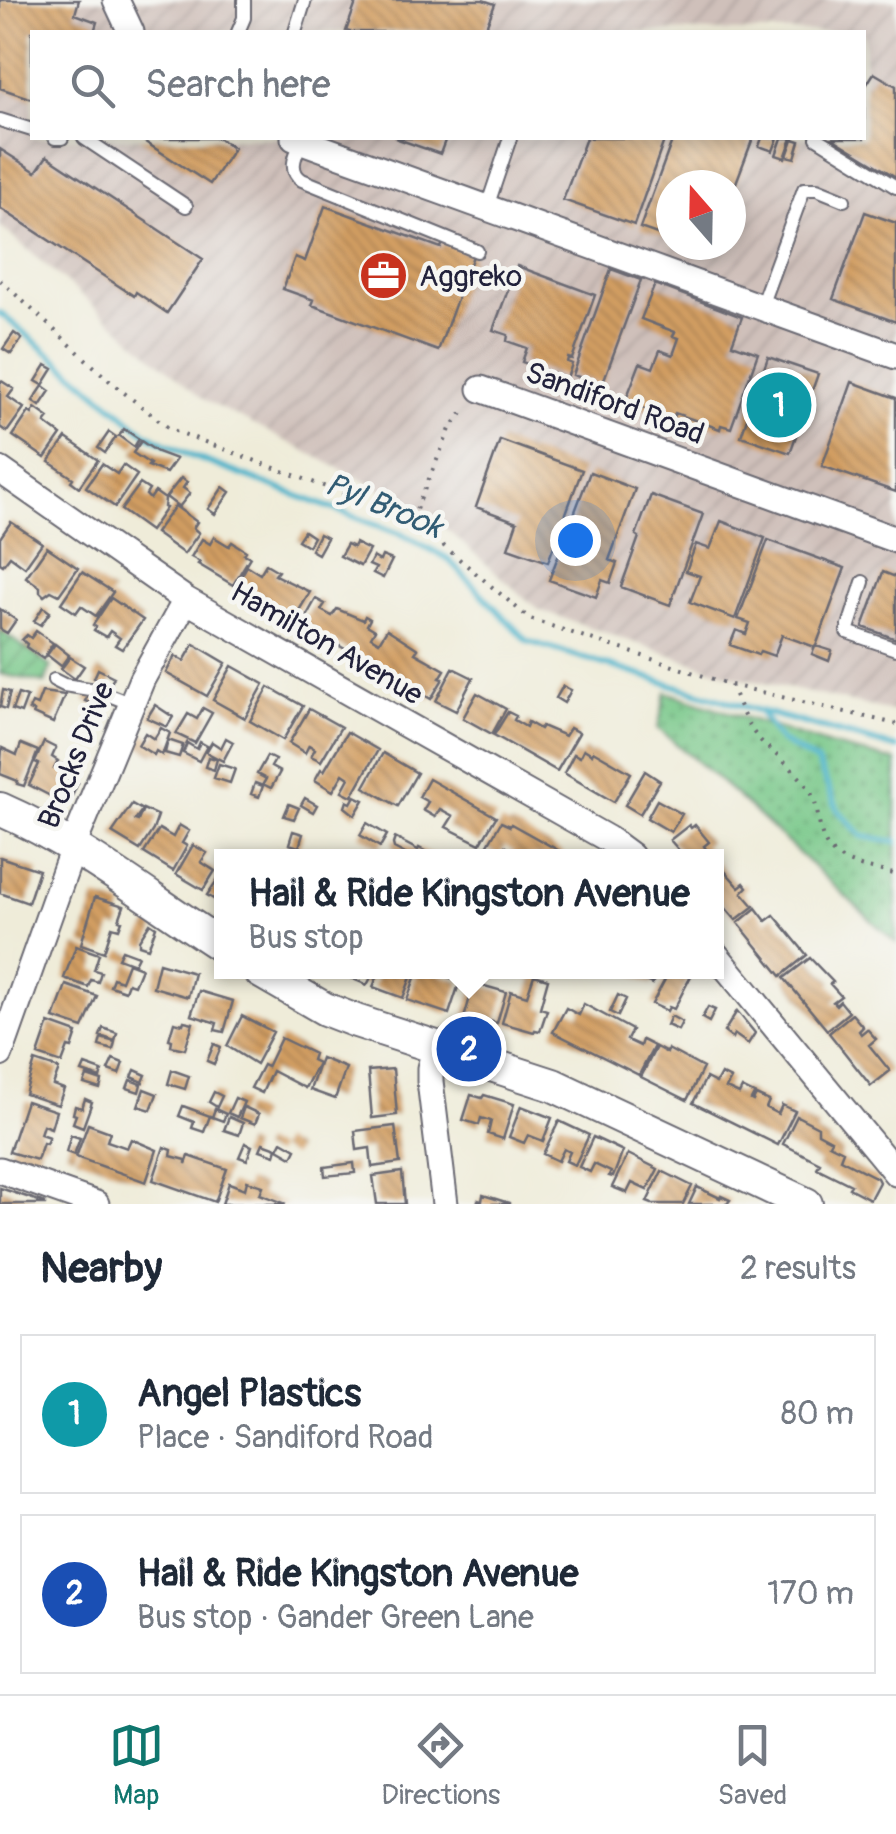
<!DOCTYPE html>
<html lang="en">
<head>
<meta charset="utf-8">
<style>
  :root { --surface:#fff; --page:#f2f2f3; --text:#1f2937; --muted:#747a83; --line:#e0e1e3; --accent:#0f766e }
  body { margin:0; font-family:Pangolin,sans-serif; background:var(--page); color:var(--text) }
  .compass { position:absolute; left:656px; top:170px; width:90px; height:90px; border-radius:50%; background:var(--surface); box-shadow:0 5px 15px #0003; rotate:340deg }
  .you { position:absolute; left:575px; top:540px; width:35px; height:35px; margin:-25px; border:8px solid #fff; border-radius:50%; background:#1a73e8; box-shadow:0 0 0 15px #1a73e833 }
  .badge { display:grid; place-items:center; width:65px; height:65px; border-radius:50%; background:var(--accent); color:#fff; font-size:32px; font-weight:700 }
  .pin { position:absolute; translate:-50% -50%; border:5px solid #fff; box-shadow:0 2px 10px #0006 }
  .popup { position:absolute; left:214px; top:849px; width:510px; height:130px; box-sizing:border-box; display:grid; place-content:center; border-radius:0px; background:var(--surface); filter:drop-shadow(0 2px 8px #0005); font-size:32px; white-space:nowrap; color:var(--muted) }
  .popup b { font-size:38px; color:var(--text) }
  .popup::after { content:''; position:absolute; left:50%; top:100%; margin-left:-20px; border:20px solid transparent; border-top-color:var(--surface) }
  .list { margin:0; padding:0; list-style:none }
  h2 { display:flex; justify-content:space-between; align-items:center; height:130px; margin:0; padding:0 40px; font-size:42px }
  h2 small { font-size:32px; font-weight:400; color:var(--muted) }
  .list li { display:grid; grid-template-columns:65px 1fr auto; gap:30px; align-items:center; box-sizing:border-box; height:160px; margin:0 20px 20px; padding:0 20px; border:2px solid var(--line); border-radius:0px }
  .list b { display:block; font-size:38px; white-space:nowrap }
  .list p { margin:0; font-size:32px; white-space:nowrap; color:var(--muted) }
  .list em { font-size:32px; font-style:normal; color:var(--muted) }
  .icon { flex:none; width:55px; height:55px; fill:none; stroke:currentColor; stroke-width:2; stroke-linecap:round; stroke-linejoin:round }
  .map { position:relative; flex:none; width:896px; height:1204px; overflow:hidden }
  .search { position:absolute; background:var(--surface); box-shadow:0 5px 15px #0003; left:30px; right:30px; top:30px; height:110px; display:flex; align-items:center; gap:25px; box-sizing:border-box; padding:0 35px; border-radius:0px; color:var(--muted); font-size:38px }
  .sheet { height:490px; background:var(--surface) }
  nav { display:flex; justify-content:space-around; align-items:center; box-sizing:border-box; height:140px; border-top:2px solid var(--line); background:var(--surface); font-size:28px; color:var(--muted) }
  nav a { display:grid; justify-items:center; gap:5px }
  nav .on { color:var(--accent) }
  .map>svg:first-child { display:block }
  .industrial { fill:url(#industrial-furrows); fill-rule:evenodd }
  .park { fill:url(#park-dots); stroke:#4c7462; stroke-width:2.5 }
  .garden { fill:url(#garden-furrows); stroke:#4c7462; stroke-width:2.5 }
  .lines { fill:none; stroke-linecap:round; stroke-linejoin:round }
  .stream { stroke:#4bb4ca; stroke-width:6 }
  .building { fill:url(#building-back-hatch) }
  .lane-casing { stroke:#6a6972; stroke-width:16 }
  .street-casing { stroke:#6a6972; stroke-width:29 }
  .secondary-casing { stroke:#6a6972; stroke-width:36 }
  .path { stroke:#6a6972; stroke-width:4; stroke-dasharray:2.5 8; stroke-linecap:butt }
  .lane { stroke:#fff; stroke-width:12 }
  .street { stroke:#fff; stroke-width:25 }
  .secondary { stroke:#fff; stroke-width:32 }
  .labels { text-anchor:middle; stroke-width:9; stroke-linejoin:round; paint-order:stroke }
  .poi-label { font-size:30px; fill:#22223b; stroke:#f6f6f2; text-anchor:start }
  .street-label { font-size:30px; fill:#22223b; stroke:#f6f6f2 }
  .water-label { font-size:32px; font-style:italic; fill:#325c74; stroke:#f6f6f2 }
</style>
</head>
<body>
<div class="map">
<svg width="896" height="1204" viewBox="0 0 896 1204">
  <defs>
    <pattern id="industrial-furrows" width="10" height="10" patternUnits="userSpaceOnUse" patternTransform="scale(2.5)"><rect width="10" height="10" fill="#cfc0ba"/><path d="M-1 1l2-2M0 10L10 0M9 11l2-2" fill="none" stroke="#b1a5a1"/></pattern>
    <pattern id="park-dots" width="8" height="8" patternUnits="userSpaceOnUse" patternTransform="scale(2.5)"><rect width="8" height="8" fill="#77c788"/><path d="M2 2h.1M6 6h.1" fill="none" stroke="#61a170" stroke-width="1.8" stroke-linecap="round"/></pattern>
    <pattern id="garden-furrows" width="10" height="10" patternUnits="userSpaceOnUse" patternTransform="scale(2.5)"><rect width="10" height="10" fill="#77c788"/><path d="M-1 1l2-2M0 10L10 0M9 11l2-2" fill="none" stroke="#61a170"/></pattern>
    <pattern id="building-back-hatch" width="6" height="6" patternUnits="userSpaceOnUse" patternTransform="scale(2.5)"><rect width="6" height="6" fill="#d29e62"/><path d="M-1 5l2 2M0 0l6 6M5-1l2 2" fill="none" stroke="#aa8052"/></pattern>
  </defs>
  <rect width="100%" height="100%" fill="#f6f6f2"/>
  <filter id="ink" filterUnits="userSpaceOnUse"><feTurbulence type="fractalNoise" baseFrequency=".01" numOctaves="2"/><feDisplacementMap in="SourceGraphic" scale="20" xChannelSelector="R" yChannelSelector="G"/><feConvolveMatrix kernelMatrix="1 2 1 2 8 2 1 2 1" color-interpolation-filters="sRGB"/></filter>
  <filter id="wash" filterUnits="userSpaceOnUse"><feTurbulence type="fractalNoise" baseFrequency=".0048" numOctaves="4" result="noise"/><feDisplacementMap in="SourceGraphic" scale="40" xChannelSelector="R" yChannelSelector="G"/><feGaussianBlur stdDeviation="2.25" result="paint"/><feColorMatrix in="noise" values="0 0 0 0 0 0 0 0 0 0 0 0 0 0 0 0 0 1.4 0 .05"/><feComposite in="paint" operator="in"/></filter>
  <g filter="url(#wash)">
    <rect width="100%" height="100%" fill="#efecd9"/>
    <!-- industrial -->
    <path class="industrial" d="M0 0H896V712L733 676 539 610 429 514 203 399 0 226ZM32 32H864V138H32ZM671 185H731V245H671Z"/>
    <!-- park -->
    <path class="park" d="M666 692 830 745 896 761V943L737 796 658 728Z"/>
    <!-- garden -->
    <path class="garden" d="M0 630 51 667 45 683 0 674Z"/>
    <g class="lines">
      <!-- stream -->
      <path class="stream" d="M0 313 147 434 191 456 403 535 447 558 527 641 760 711 896 748
        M761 713 780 741 817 762 838 810 862 836 896 842"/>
    </g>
    <g id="blocks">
      <!-- building -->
      <path class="building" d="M0 0H79L75 14 97 22 94 32H32V99L0 88Z
        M357 0H483L495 4 484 32H350L346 31Z
        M874 73 896 86V177L832 138H864V82L867 84Z
        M139 138H218L234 148 210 184Z
        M395 138H446L440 154Z
        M586 138H665L634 225 563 200Z
        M673 138H753L731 196V185H671V239L640 228Z
        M762 138H778L773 151 759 146Z
        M782 138H792L785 158 776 155Z
        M793 139 800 141 795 158 787 156Z
        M0 149 36 172 47 156 203 259 167 313 136 292 134 296 0 208Z
        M325 206 441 248 443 243 473 256 438 351 312 305 314 300 283 289 295 257 305 261Z
        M865 212 896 223V322L833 299Z
        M688 245H714L711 254Z
        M517 266 595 295 572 359 568 358 567 362 572 364 567 378 522 362 527 348 507 341 508 335 493 330Z
        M611 269 641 280 602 385 573 375Z
        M655 284 742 317 732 344 758 353 731 428 721 425 720 429 675 413 672 419 625 402 640 363 653 368 660 350 673 355 679 338 673 336 675 332 641 319Z
        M14 333 22 339 11 354 3 349Z
        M768 357 818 374 790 453 741 436Z
        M46 365 53 369 43 385 36 381Z
        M0 380 14 389 8 397 24 408 7 432 0 427Z
        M852 382 896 398V492L822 466Z
        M43 386 50 391 40 406 33 401Z
        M35 408 49 418 45 423 61 435 45 458 13 436 29 412 32 414Z
        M124 429 139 439 134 447 119 436Z
        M109 432 116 437 105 453 98 448Z
        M66 438 98 460 79 487 71 481 73 478 49 462Z
        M500 440 582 470 548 562 508 548 517 522 476 507Z
        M141 441 157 452 176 459 166 473 148 466 150 464 133 453Z
        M102 464 117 474 123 465 137 475 115 507 86 487Z
        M590 472 635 489 609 560 617 563 610 583 602 580 596 597 549 580Z
        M181 478 187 482 183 488 190 493 179 507 166 497Z
        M140 484 149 490 146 495 150 499 155 492 165 499 164 507 166 508 150 531 121 510Z
        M223 487 230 492 215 514 208 509Z
        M651 495 703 514 670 605 621 587 639 537 636 535Z
        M175 506 197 522 193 528 199 533 184 554 155 533Z
        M721 521 765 538 735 619 690 602 700 576 686 571 696 544 710 549Z
        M11 522 42 543 25 567 10 556 3 565 0 563V538Z
        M304 531 313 537 308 546 298 540Z
        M319 534 327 538 318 554 311 550Z
        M214 537 229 546 232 542 246 551 244 554 250 557 233 585 198 564 200 562 191 557 202 539 210 544Z
        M768 540 845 568 816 646 832 651 829 661 812 654 815 647 782 635 774 656 760 651 758 655 730 645 736 630 746 634 750 623 738 619Z
        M355 543 369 550 360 566 340 556 347 544 353 547Z
        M47 547 78 568 59 595 51 591 44 596 40 592V587L26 577Z
        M382 556 392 560 383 578 373 573 376 568 369 565 373 557 380 561Z
        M266 564 278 571 275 575 310 592 294 619 236 586 247 566 260 574Z
        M82 572 113 592 96 616 81 606 76 613 61 603Z
        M883 572 896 577V639L863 627Z
        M111 598 143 620 122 649 115 645 120 638 110 631 106 637 94 630 96 627 93 625Z
        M316 599 325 604 321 610 332 616 337 609 363 620 365 616 370 619 367 625 375 630 371 637 379 642 387 629 418 649 415 653 445 670 440 678 443 679 431 699 302 624Z
        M43 607 50 612 41 625 34 621Z
        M0 609 16 620 7 633 0 629Z
        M36 631 53 643 43 659 26 647 27 644 22 640 27 635 31 638Z
        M55 644 69 655 61 666 47 655Z
        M194 644 226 663 207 696 166 673 175 656 184 661Z
        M70 657 84 666 75 679 61 669Z
        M232 666 264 684 245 718 213 700Z
        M453 668 473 678 456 711 436 701Z
        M98 669 114 677 110 685 107 684 106 688 95 686 98 680 94 678Z
        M563 686 571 690 564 703 556 698Z
        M269 687 303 706 283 740 250 721Z
        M3 690 10 692 6 709 0 707Z
        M42 692 65 695 53 723 33 714 34 712 29 710 32 703 37 705Z
        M89 693 105 698 100 707 85 701Z
        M477 693 506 709 492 734 463 718Z
        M18 694 27 697 21 713 12 710Z
        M155 705 173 717 167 727 147 718Z
        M203 708 212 713 195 743 176 734 188 714 197 719Z
        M309 709 341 727 321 761 311 756 315 749 309 745 305 753 289 743Z
        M508 712 516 716 514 720 526 727 528 722 540 729 542 726 565 736 570 728 579 733 557 771 494 735Z
        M161 728 170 733 162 755 156 751 154 755 138 745 145 733 154 739Z
        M347 732 378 750 352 796 342 791 349 778 343 774 333 791 315 780 321 769 324 771Z
        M226 738 233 742 223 761 206 752 212 742 221 748Z
        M168 740 183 745 179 757 165 753Z
        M44 742 56 748 52 757 58 761 55 767 60 764 67 765 69 773 66 778 78 783 68 805 29 785 39 764 35 762Z
        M200 742 207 746 199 761 183 753 187 743 197 749Z
        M21 744 38 751 24 786 17 784 18 781 0 774 2 748 17 755Z
        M584 749 592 754 593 751 631 773 614 802 564 773 574 754 580 757Z
        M383 753 417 773 398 806 364 787Z
        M267 756 275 760 271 767 280 772 271 788 263 784 266 779 257 774Z
        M208 757 217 759 214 770 205 767Z
        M219 764 235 769 230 783 214 778Z
        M645 771 660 781 640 814 625 805Z
        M429 779 496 817 480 844 446 827 453 816 440 809 435 817 423 810 428 802 419 797Z
        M255 783 263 786 259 797 251 794Z
        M355 796 364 800 355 815 345 807 347 801 351 803Z
        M305 798 317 805 313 812 301 805Z
        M657 800 682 814 671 832 647 818Z
        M132 804 142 810 135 820 138 821 143 809 158 816 153 830 140 850 112 833Z
        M289 804 299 808 294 819 284 816Z
        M501 822 510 826 511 824 563 853 561 856H512L514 852 505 846 500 856 486 848Z
        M367 823 387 835 380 847 360 835Z
        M179 825 189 831 182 843 187 846 173 871 144 853 159 829 173 837Z
        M689 825 691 828 695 825 709 842 704 846 707 851 700 856H684L670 840Z
        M293 831 303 834 299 847 289 844Z
        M395 838 418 850 419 848 434 856H409L394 848 393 844Z
        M193 845 207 853 201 862 215 871 203 890 176 874Z
        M0 857 39 870 28 903 0 893Z
        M716 861 739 887 744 883 747 887 742 892 754 906 736 920 716 897Z
        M222 873V904L207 895Z
        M95 897 124 906 119 920 122 921 119 929 112 927 104 952 81 944Z
        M756 908 766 921 774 915 807 955 781 976 738 923Z
        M150 923 156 927 148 948 139 945V940Z
        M76 946 99 954 94 970 101 972 98 982 91 980 88 987 64 978Z
        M122 950 138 956 134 964 118 958Z
        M810 958 833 982 830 984 841 996 833 1002 836 1005 840 1001 849 1012 827 1030 784 978Z
        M128 963 141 968 134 985 128 983 125 991 110 986 113 978 121 981Z
        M159 963 194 973 188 997 153 987Z
        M337 972H374L367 985Z
        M379 972H413L403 998 373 987Z
        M417 972H433L460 981 449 1014 407 1000Z
        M635 972H658L652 984 633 975Z
        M669 972H693L674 1009 669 1007 667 1011 652 1004Z
        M534 975 548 979 540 1008 547 1010 540 1031 535 1030 534 1032 502 1023 511 991 527 996Z
        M474 983 506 992 497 1023 465 1015Z
        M66 985 97 996 83 1028 54 1018Z
        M199 991 233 1001 224 1032 215 1030 217 1023 191 1015Z
        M618 995 626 999 618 1016 610 1012Z
        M584 1004 632 1030 627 1040 640 1046 642 1040 654 1046 639 1075 553 1032 566 1008 579 1015Z
        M708 1007 715 1010 709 1022 702 1018Z
        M737 1011 755 1033 748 1044 734 1034 732 1038 724 1032Z
        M852 1014 863 1027 859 1031 861 1034 867 1029 876 1039 869 1045 890 1071 871 1086 829 1033Z
        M242 1016 273 1032 256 1064 227 1046Z
        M671 1016 682 1022 678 1030 667 1025Z
        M184 1021 193 1023 185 1049 171 1046 172 1040 169 1039 174 1022 183 1024Z
        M49 1023 77 1033 72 1048 68 1047 62 1063 38 1055Z
        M103 1028 117 1033 115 1041 100 1036Z
        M101 1038 115 1042 113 1050 99 1046Z
        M281 1038 314 1054 312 1060 318 1063 305 1088 272 1071 262 1093 251 1088 263 1065 267 1067Z
        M214 1044 221 1047 214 1064 207 1061Z
        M656 1047 667 1053 668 1049 703 1068 687 1100 641 1077Z
        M321 1058 346 1068 335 1099 310 1090Z
        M113 1059 123 1063 119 1074 108 1070Z
        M35 1061 59 1069 53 1085 64 1089 58 1105 25 1094Z
        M85 1065 102 1071 100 1078 82 1072Z
        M393 1069 397 1115 372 1118 368 1071Z
        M135 1070 146 1075 143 1082 132 1077Z
        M172 1070 189 1076 185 1089 168 1084Z
        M721 1074 731 1079 726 1088 739 1094 742 1088 754 1094 751 1100 753 1101 756 1095 769 1101 766 1108 778 1114 782 1105 795 1111 778 1145 693 1103 706 1078 716 1083Z
        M87 1076 102 1081 100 1089 84 1084Z
        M130 1080 141 1084 139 1092 127 1088Z
        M144 1089 157 1094 151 1110 138 1106Z
        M214 1092 222 1096 217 1107 209 1102Z
        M471 1095 482 1098 484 1095 514 1104 503 1139 488 1134 491 1121 481 1118 479 1125 463 1120Z
        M235 1098 244 1102 237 1117 228 1113Z
        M85 1099 92 1102 83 1127 73 1123 76 1115 73 1114 75 1106 82 1108Z
        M26 1101 56 1111 51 1128 43 1125 40 1134 49 1137 46 1144 43 1143 37 1160 9 1152Z
        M183 1106 210 1116 204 1132 192 1128 194 1122 179 1116Z
        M521 1106 552 1118 543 1141 528 1135 524 1143 509 1137Z
        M244 1107 259 1114 255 1124 240 1118Z
        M215 1109 226 1114 223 1121 212 1117Z
        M797 1116 818 1127V1133L831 1140 829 1144 843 1151 840 1159 877 1178 879 1182 870 1199 849 1188 851 1185 817 1168 820 1163 783 1144Z
        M229 1117 243 1123 239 1135 224 1130Z
        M559 1121 589 1135 575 1165 566 1161 570 1152 564 1149 558 1161 543 1154Z
        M88 1124 110 1132 107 1141 127 1148 131 1139 157 1150 146 1182 76 1157Z
        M395 1126 400 1163 372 1167 370 1148 357 1150 355 1131Z
        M71 1135 80 1138 74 1155 66 1152Z
        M593 1137 623 1151 613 1177 609 1176 611 1172 594 1164 590 1172 579 1167Z
        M282 1141 296 1149 292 1157 278 1149Z
        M245 1143 252 1146 247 1160 239 1157Z
        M263 1143 277 1148 275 1155 260 1150Z
        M164 1147 172 1150 171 1156 186 1160V1164L189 1156 227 1169 215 1202 153 1180Z
        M628 1154 658 1169 647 1190 632 1183 627 1193 612 1187Z
        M354 1163 355 1173 325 1176 324 1167Z
        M662 1171 692 1186 683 1204H652L647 1202Z
        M402 1172 405 1204H377L373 1176Z
        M247 1181 263 1186 260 1194 286 1204H222L229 1183 245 1189Z
        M697 1187 720 1198 721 1196 730 1200 727 1204H689Z
        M0 1188 45 1203V1204H0Z
        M483 1195 509 1203V1204H477L478 1200 482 1201Z"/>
    </g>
  </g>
  <g filter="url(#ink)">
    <use href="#blocks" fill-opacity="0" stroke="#6a6972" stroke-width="2.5"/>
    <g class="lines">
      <defs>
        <path id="lane" d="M238 32 244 18V0
          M295 32 305 0
          M0 120 32 130
          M55 138H62
          M84 138 186 206
          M817 138 896 187
          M302 140C296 154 287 170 302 180L477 251
          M487 207 510 138
          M761 306 804 189H817L844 200
          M863 582 847 632 896 649
          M54 680 64 685 96 690 132 704"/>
        <path id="street" d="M116 0 131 32
          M294 138 896 356
          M481 389 896 540
          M0 470 186 600 608 839 631 856
          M716 955 896 1173
          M436 1046 430 1068V1081L445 1204
          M0 1054 78 834 142 679 186 600
          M0 1170 96 1204"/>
        <path id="secondary" d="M0 809C80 844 149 899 222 946
          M261 972 325 1009 356 1021 553 1085 806 1204"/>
      </defs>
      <!-- lane casing -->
      <use href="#lane" class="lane-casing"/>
      <!-- street casing -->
      <use href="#street" class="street-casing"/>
      <!-- secondary casing -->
      <use href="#secondary" class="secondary-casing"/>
      <!-- path -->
      <path class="path" d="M0 280 113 384 170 429 412 519 530 619 731 685 896 724
        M412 519 450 429 467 407
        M731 685C739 704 745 724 760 740 777 757 797 770 810 791 821 809 816 834 830 850 845 867 876 868 896 875"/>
      <!-- lane -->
      <use href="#lane" class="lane"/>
      <!-- street -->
      <use href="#street" class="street"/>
      <!-- secondary -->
      <use href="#secondary" class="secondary"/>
    </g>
  </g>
  <!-- icons -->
  <defs>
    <symbol id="office-disc" viewBox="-11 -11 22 22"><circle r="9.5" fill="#c8321e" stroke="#f6f6f2"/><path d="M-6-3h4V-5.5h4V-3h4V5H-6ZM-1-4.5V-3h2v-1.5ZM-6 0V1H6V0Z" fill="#fff"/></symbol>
  </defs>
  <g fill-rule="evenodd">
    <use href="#office-disc" x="356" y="248" width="55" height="55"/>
  </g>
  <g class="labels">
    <!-- poi labels -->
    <g class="poi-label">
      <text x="419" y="286">Aggreko</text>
    </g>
    <!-- street labels -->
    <g class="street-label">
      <text transform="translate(615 403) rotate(20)" y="10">Sandiford Road</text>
      <text transform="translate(327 643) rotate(30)" y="10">Hamilton Avenue</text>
      <text transform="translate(76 755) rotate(-68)" y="10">Brocks Drive</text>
    </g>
    <!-- water labels -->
    <g class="water-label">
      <text transform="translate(384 505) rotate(22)" y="11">Pyl Brook</text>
    </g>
  </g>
</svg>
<svg class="compass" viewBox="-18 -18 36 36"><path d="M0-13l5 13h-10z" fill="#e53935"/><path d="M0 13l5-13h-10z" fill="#747a83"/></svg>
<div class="you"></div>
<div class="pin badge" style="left:779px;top:405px;background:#0f9aa8">1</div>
<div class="pin badge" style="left:469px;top:1049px;background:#1a4fb4">2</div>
<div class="popup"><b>Hail &amp; Ride Kingston Avenue</b>Bus stop</div>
<div class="search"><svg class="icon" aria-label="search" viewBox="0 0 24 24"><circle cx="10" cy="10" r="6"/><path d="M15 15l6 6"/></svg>Search here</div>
</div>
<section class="sheet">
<h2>Nearby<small>2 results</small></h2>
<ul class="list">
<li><span class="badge" style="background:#0f9aa8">1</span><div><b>Angel Plastics</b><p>Place · Sandiford Road</p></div><em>80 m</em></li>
<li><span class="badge" style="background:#1a4fb4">2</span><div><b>Hail &amp; Ride Kingston Avenue</b><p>Bus stop · Gander Green Lane</p></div><em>170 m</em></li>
</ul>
</section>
<nav>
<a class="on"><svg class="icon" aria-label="map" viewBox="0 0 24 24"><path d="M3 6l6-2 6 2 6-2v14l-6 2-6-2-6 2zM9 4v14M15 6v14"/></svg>Map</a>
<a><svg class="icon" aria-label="directions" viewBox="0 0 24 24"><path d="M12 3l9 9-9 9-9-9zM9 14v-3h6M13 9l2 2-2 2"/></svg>Directions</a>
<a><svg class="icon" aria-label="saved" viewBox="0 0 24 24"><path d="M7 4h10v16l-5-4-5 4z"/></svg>Saved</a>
</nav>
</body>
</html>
